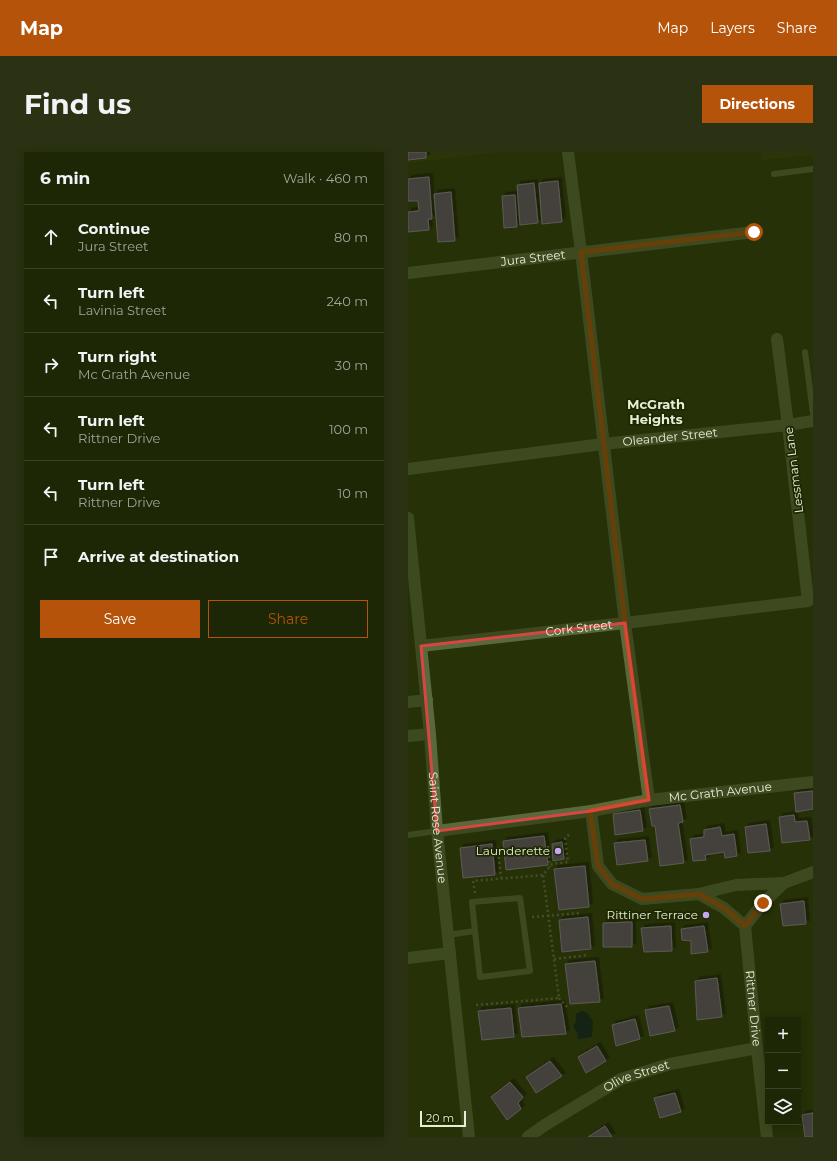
<!DOCTYPE html>
<html lang="en">
<head>
<meta charset="utf-8">
<style>
  :root { --surface:#1d2605; --page:#2a3213; --text:#f1f3f6; --muted:#a0a59a; --line:#3b4327; --accent:#b45309 }
  body { margin:0; font-family:Montserrat,sans-serif; background:var(--page); color:var(--text) }
  .controls { position:absolute; right:12px; bottom:12px; display:grid; overflow:hidden; border-radius:0px; box-shadow:0 2px 10px #0003 }
  .controls button { width:36px; height:36px; display:grid; place-items:center; padding:0; border:0; border-bottom:1px solid var(--line); background:var(--surface); color:var(--text); font:20px sans-serif }
  .scale { position:absolute; left:12px; bottom:10px; width:46px; box-sizing:border-box; padding-left:4px; border:2px solid #e5eed6; border-top:0; font-size:11px; line-height:14px; white-space:nowrap; color:#e5eed6; -webkit-text-stroke:3px #1d2800; paint-order:stroke }
  .stop { position:absolute; width:12px; height:12px; margin:-9px; border:3px solid #b45309; border-radius:50%; background:#fff }
  .stop.end { background:#b45309; border-color:#fff; box-shadow:0 1px 4px #0008 }
  .list { margin:0; padding:0; list-style:none }
  h2 { display:flex; justify-content:space-between; align-items:center; height:52px; margin:0; padding:0 16px; font-size:17px }
  h2 small { font-size:13px; font-weight:400; color:var(--muted) }
  .list li { display:grid; grid-template-columns:26px 1fr auto; gap:12px; align-items:center; box-sizing:border-box; height:64px; padding:0 16px; border-top:1px solid var(--line) }
  .list b { display:block; font-size:15px; white-space:nowrap }
  .list p { margin:0; font-size:13px; white-space:nowrap; color:var(--muted) }
  .list em { font-size:13px; font-style:normal; color:var(--muted) }
  .actions { display:flex; gap:8px; padding:12px 16px }
  .actions a { flex:1; padding:9px 0; border:1px solid var(--accent); border-radius:0px; text-align:center; font-size:14px; color:var(--accent) }
  .actions .main { background:var(--accent); color:#fff }
  .icon { flex:none; width:22px; height:22px; fill:none; stroke:currentColor; stroke-width:2; stroke-linecap:round; stroke-linejoin:round }
  .map { position:relative; flex:none; width:405px; height:985px; overflow:hidden; border-radius:0px }
  header { display:flex; align-items:center; gap:24px; box-sizing:border-box; height:56px; padding:0 20px; background:var(--accent); color:#fff }
  header strong { font-size:19px }
  nav { display:flex; gap:22px; margin-inline-start:auto; font-size:14px }
  .intro { display:flex; align-items:center; justify-content:space-between; box-sizing:border-box; height:96px; padding:0 24px }
  h1 { margin:0; font-size:28px }
  .button { padding:10px 18px; border-radius:0px; background:var(--accent); color:#fff; font-size:14px; font-weight:700 }
  main { display:flex; gap:24px; padding:0 24px }
  aside { flex:1; background:var(--surface); border-radius:0px; box-shadow:0 2px 10px #0003 }
  .map>svg:first-child { display:block }
  .built { fill:#2f3c07 }
  .water { fill:#001326 }
  .building { fill:#67567e; stroke:#9d8bb6; filter:url(#shadow) }
  .lines { fill:none; stroke-linecap:round; stroke-linejoin:round }
  .path { stroke:#69734f; stroke-width:2.5; stroke-dasharray:2 3; stroke-linecap:butt }
  .lane { stroke:#5a683d; stroke-width:6 }
  .street { stroke:#5a683d; stroke-width:12 }
  .route { stroke:#b45309; stroke-width:5 }
  .marked { fill:none; stroke:#d84642; stroke-width:3; stroke-linejoin:round }
  .poi-dot { fill:#c5a6f0; stroke:#1d2800; stroke-width:1.5 }
  .labels { text-anchor:middle; stroke-width:3.5; stroke-linejoin:round; paint-order:stroke }
  .street-label { font-size:12px; fill:#e5eed6; stroke:#1d2800 }
  .poi-label { font-size:12px; fill:#e5eed6; stroke:#1d2800; text-anchor:end }
  .neighbourhood-label { font-size:13px; font-weight:bold; fill:#e5eed6; stroke:#1d2800 }
</style>
</head>
<body>
<header>
<strong>Map</strong>
<nav><a>Map</a><a>Layers</a><a>Share</a></nav>
</header>
<div class="intro"><h1>Find us</h1><a class="button">Directions</a></div>
<main>
<aside>
<h2>6 min<small>Walk · 460 m</small></h2>
<ul class="list">
<li><svg class="icon" aria-label="ahead" viewBox="0 0 24 24"><path d="M12 20V5M6 11l6-6 6 6"/></svg><div><b>Continue</b><p>Jura Street</p></div><em>80 m</em></li>
<li><svg class="icon" aria-label="left" viewBox="0 0 24 24"><path d="M17 20v-9H6M10 6l-5 5 5 5"/></svg><div><b>Turn left</b><p>Lavinia Street</p></div><em>240 m</em></li>
<li><svg class="icon" aria-label="right" viewBox="0 0 24 24"><path d="M7 20v-9h11M14 6l5 5-5 5"/></svg><div><b>Turn right</b><p>Mc Grath Avenue</p></div><em>30 m</em></li>
<li><svg class="icon" aria-label="left" viewBox="0 0 24 24"><path d="M17 20v-9H6M10 6l-5 5 5 5"/></svg><div><b>Turn left</b><p>Rittner Drive</p></div><em>100 m</em></li>
<li><svg class="icon" aria-label="left" viewBox="0 0 24 24"><path d="M17 20v-9H6M10 6l-5 5 5 5"/></svg><div><b>Turn left</b><p>Rittner Drive</p></div><em>10 m</em></li>
<li><svg class="icon" aria-label="arrive" viewBox="0 0 24 24"><path d="M6 21V4h12l-3 4 3 4H6"/></svg><div><b>Arrive at destination</b></div></li>
</ul>
<div class="actions"><a class="main">Save</a><a>Share</a></div>
</aside>
<div class="map">
<svg width="405" height="985" viewBox="0 0 405 985">
  <defs>
    <filter id="shadow"><feDropShadow dx="3.5" dy="-3.5" stdDeviation="0" flood-color="#0009"/></filter>
  </defs>
  <rect width="100%" height="100%" fill="#273207"/>
  <!-- built -->
  <path class="built" d="M0 0H91L0 11Z
    M352 0H405V3L353 8Z"/>
  <!-- water -->
  <path class="water" d="M174 859 179 861 185 869 184 885 170 887 169 880 165 875 168 869V862Z"/>
  <!-- building -->
  <path class="building" d="M0 0H18V6L0 8Z
    M21 25 24 67H20L21 78 0 80V60L11 59 10 49H0V27Z
    M150 29 154 70 134 72 131 31Z
    M126 31 130 71 112 73 109 33Z
    M43 40 47 89 30 90 26 42Z
    M107 43 109 75 96 76 94 44Z
    M405 639V657L388 660 386 641Z
    M272 653 275 670 270 671 276 711 252 714 247 674H244L241 657Z
    M232 658 235 679 207 683 205 662Z
    M386 663 387 670 399 669 402 688 374 691 371 665Z
    M358 672 362 699 340 701 337 675Z
    M312 675 314 684 326 682 329 704 317 706 316 700 297 703 298 708 285 709 282 687 296 685V678Z
    M136 684 140 713 98 718 95 689Z
    M237 688 240 709 209 713 206 691Z
    M154 690 156 707 145 709 144 692Z
    M84 692 87 723 55 726 52 696Z
    M177 714 181 755 151 758 146 717Z
    M396 749 398 772 375 774 372 752Z
    M180 765 183 797 154 800 151 768Z
    M224 770V795H195V771Z
    M263 774 264 799 236 800 233 776Z
    M296 774 300 800 283 802V789L274 788 273 777Z
    M187 809 192 850 162 852 157 812Z
    M309 826 314 865 289 868 287 829Z
    M153 852 158 882 114 885 110 856Z
    M261 854 267 879 242 884 237 858Z
    M103 856 106 885 74 888 70 859Z
    M227 867 232 887 208 894 204 873Z
    M189 894 198 909 178 921 170 905Z
    M142 909 154 924 128 941 118 925Z
    M102 930 115 945 110 951 113 957 99 968 83 945Z
    M267 941 273 960 252 966 246 946Z
    M405 961V985H397L394 963Z
    M197 974 204 985H180Z"/>
  <g class="lines">
    <!-- path -->
    <path class="path" d="M140 694 142 715
      M90 695 93 726
      M67 741 65 729 135 723
      M124 765 173 761
      M146 807 181 803
      M151 846 160 856
      M68 853 151 846 135 723 144 712 160 710 157 686 163 681"/>
    <!-- lane -->
    <path class="lane" d="M366 22 405 17
      M397 200 405 261
      M0 683 29 679
      M40 783 67 779 64 750 112 746 122 819 72 825 67 779"/>
    <!-- street -->
    <g class="street">
      <path d="M160 0 173 100 217 471 241 648"/>
      <path id="s1" d="M0 121 346 80"/>
      <path id="s2" d="M0 317 195 292 380 273 405 269"/>
      <path id="s3" d="M0 366 22 582 29 679 61 985"/>
      <path id="s4" d="M13 494 217 471 400 449 380 273 369 187"/>
      <path d="M0 550 19 548"/>
      <path d="M0 584 22 582"/>
      <path id="s5" d="M183 659 190 714 204 732 234 747 291 742 316 756 337 774 349 896 359 985"/>
      <path id="s6" d="M29 679 183 659 241 648 405 630"/>
      <path d="M291 742 328 733 376 731"/>
      <path d="M337 774 355 751 376 731 405 720"/>
      <path d="M0 806 42 801"/>
      <path id="s7" d="M120 985 137 973 213 927 262 912 349 896"/>
    </g>
  </g>
  <g class="lines">
    <!-- route -->
    <path class="route" d="M346 80 173 100 217 471 241 648 182 659 190 714 204 732 234 747 291 742 316 756 337 774 355 751"/>
  </g>
  <!-- marked area -->
  <path d="M0 0H405V985H0ZM217 471 241 648 183 659 29 679 13 494Z" fill="#273207" fill-opacity=".55" fill-rule="evenodd"/>
  <path class="marked" d="M217 471 241 648 183 659 29 679 13 494Z"/>
  <!-- markers -->
  <g class="poi-dot">
    <circle cx="150" cy="699" r="4"/>
    <circle cx="298" cy="763" r="4"/>
  </g>
  <g class="labels">
    <!-- street labels -->
    <g class="street-label">
      <text dy="4" stroke="none"><textPath href="#s1" startOffset="126">Jura Street</textPath></text>
      <text dy="4" stroke="none"><textPath href="#s2" startOffset="264">Oleander Street</textPath></text>
      <text transform="translate(386 318) rotate(-97)" y="4">Lessman Lane</text>
      <text dy="4" stroke="none"><textPath href="#s4" startOffset="159">Cork Street</textPath></text>
      <text dy="4" stroke="none"><textPath href="#s6" startOffset="286">Mc Grath Avenue</textPath></text>
      <text dy="4" stroke="none"><textPath href="#s3" startOffset="311">Saint Rose Avenue</textPath></text>
      <text dy="4" stroke="none"><textPath href="#s5" startOffset="308">Rittner Drive</textPath></text>
      <text dy="4" stroke="none"><textPath href="#s7" startOffset="125">Olive Street</textPath></text>
    </g>
    <!-- poi labels -->
    <g class="poi-label">
      <text x="142" y="703">Launderette</text>
      <text x="290" y="767">Rittiner Terrace</text>
    </g>
    <!-- neighbourhood labels -->
    <g class="neighbourhood-label">
      <text x="248" y="257">McGrath<tspan x="248" dy="15">Heights</tspan></text>
    </g>
  </g>
</svg>
<div class="controls">
<button>+</button>
<button>−</button>
<button><svg class="icon" aria-label="layers" viewBox="0 0 24 24"><path d="M12 4l9 5-9 5-9-5zM3 14l9 5 9-5"/></svg></button>
</div>
<div class="scale">20 m</div>
<div class="stop" style="left:346px;top:80px"></div>
<div class="stop end" style="left:355px;top:751px"></div>
</div>
</main>
</body>
</html>
